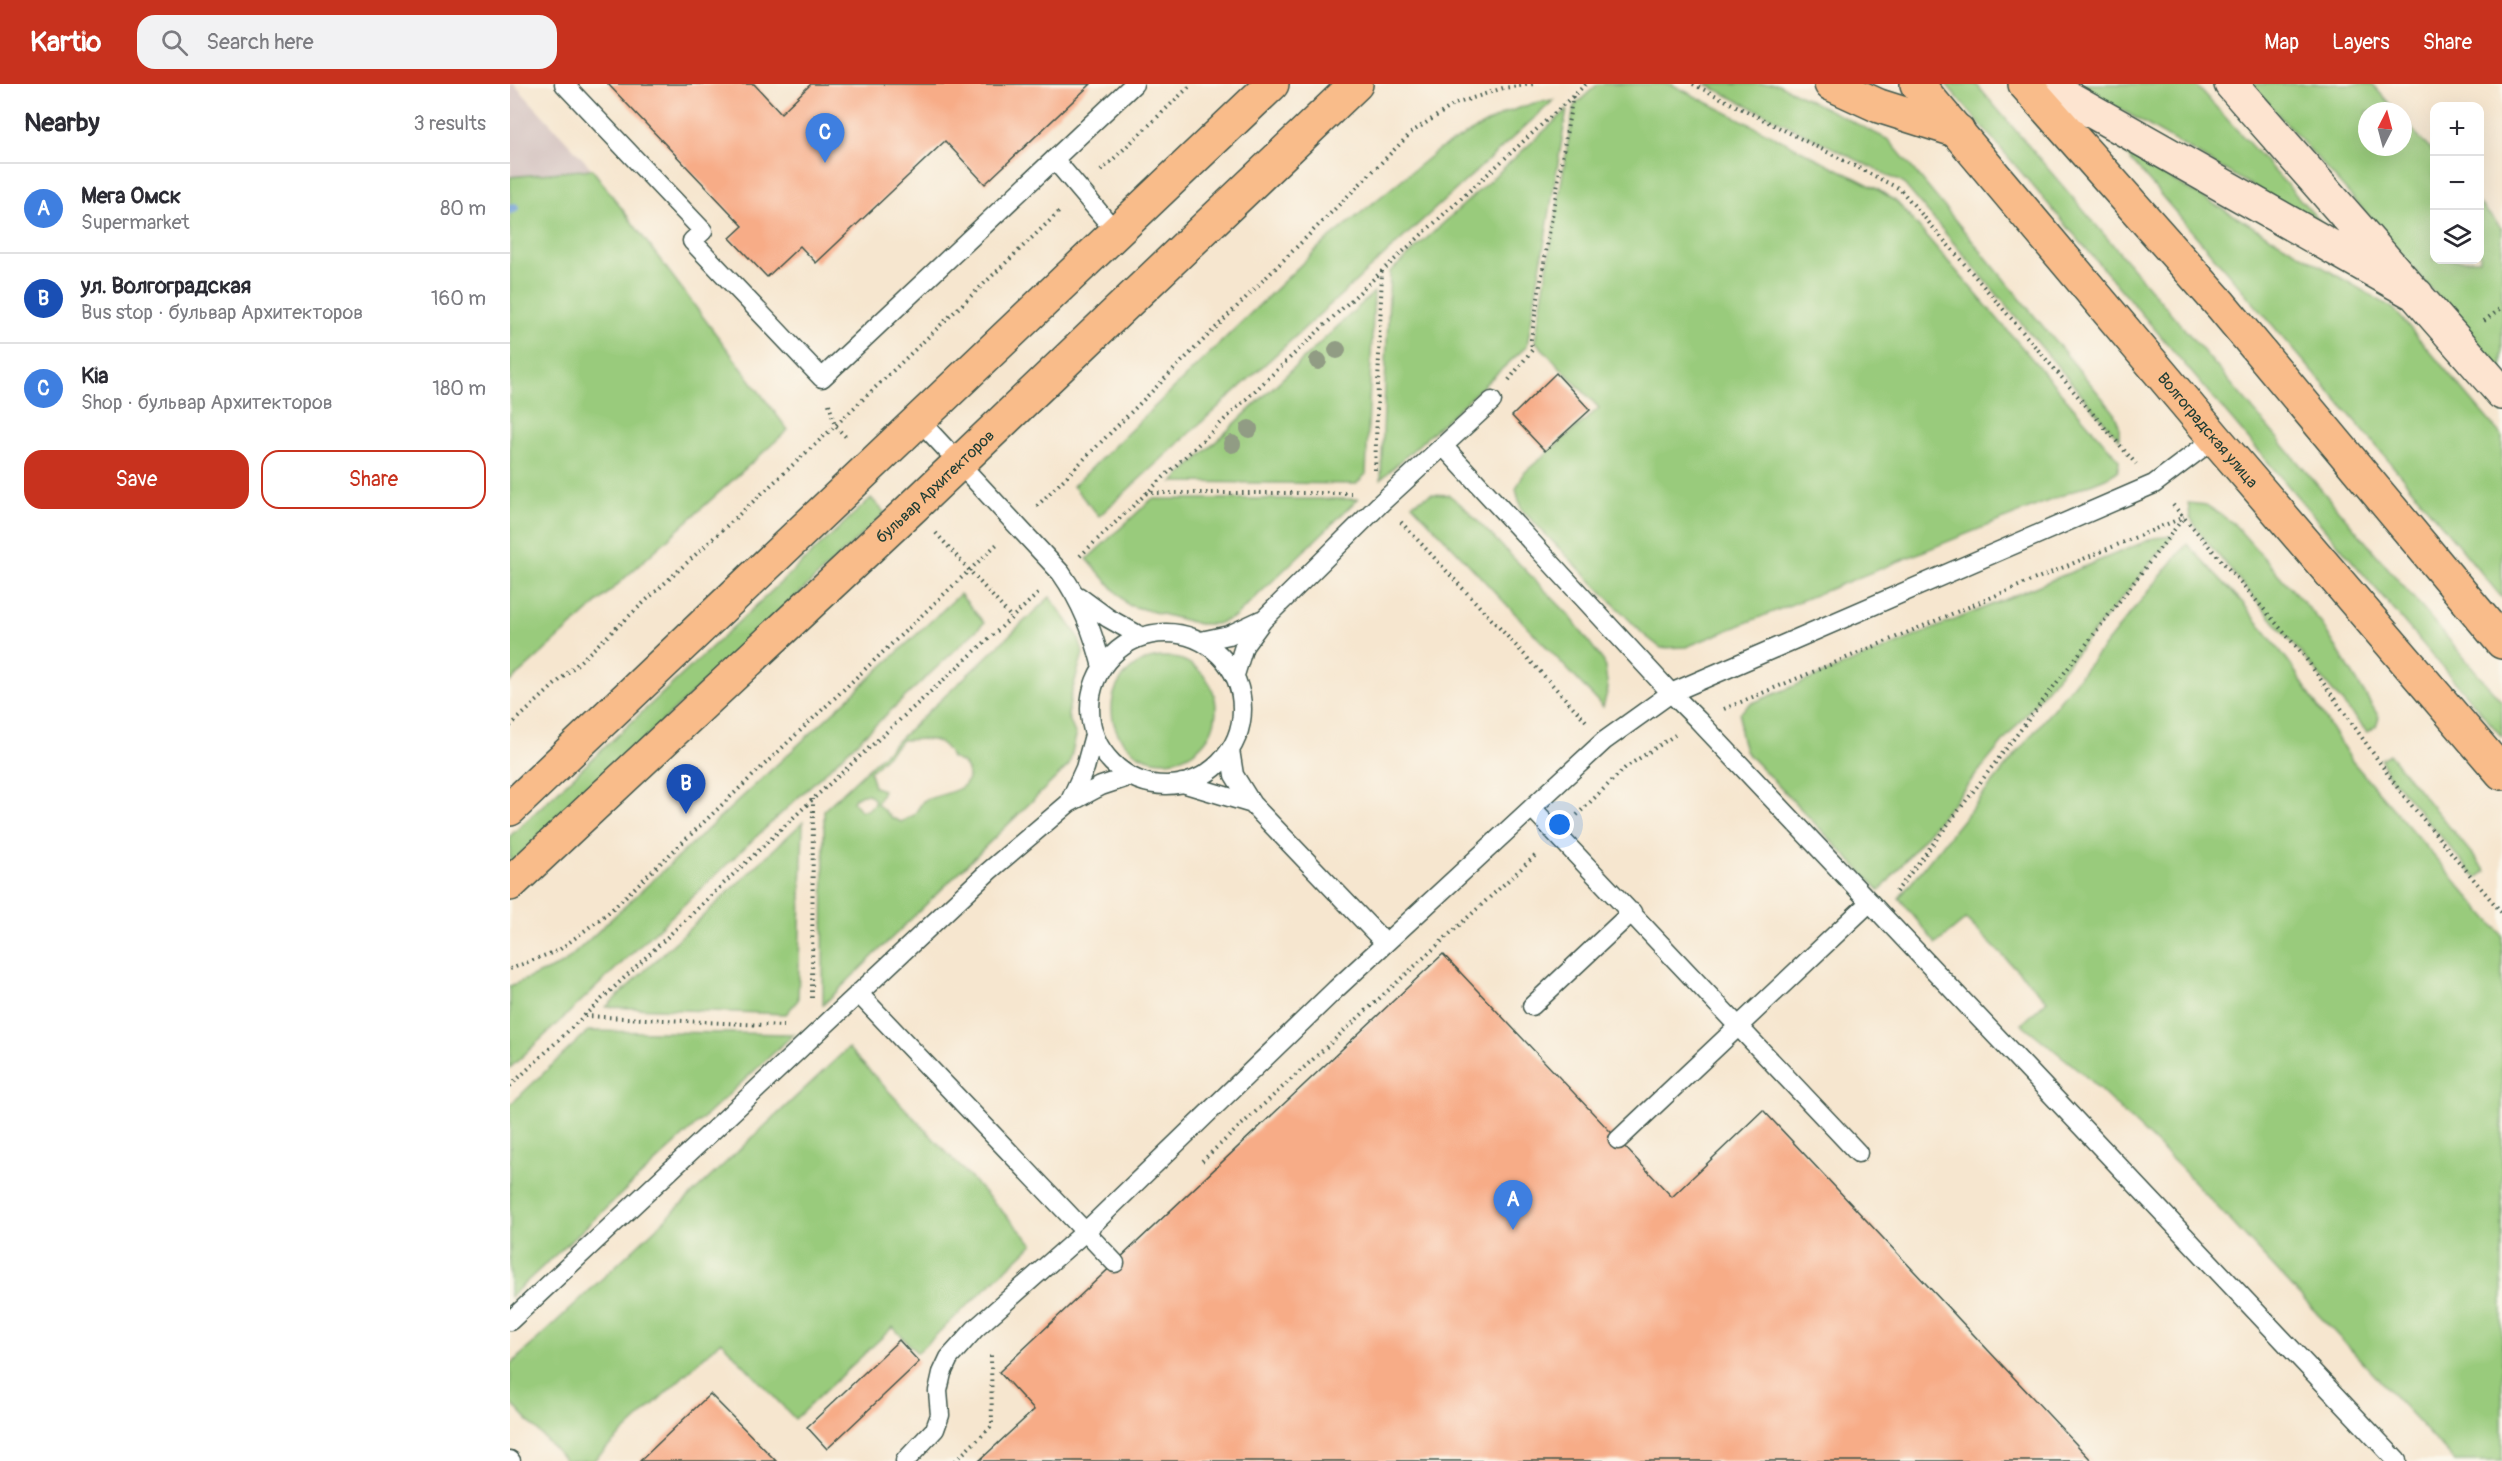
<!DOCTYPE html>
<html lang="en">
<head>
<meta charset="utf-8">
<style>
  :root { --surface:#fff; --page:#f2f2f3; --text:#2b2b33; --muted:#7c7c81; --line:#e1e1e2; --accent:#c8321e }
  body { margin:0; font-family:Pangolin,sans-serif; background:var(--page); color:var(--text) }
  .controls { position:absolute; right:18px; top:18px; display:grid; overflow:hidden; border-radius:12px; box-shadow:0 6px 24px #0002 }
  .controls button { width:54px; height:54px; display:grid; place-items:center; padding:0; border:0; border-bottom:2px solid var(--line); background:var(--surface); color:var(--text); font:30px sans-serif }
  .compass { position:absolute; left:1848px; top:18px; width:54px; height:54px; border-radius:50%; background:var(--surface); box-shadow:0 6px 24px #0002; rotate:6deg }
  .you { position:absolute; left:1050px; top:741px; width:21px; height:21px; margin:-15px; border:4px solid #fff; border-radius:50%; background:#1a73e8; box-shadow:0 0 0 9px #1a73e833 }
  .badge { display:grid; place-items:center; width:39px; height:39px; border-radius:50%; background:var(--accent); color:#fff; font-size:20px; font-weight:700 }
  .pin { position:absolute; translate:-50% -50px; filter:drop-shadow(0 2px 3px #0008) }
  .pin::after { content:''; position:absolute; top:32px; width:21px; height:18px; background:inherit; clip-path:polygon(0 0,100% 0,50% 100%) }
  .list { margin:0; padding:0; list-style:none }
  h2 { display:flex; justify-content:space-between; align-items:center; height:78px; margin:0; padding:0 24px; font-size:26px }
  h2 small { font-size:20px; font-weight:400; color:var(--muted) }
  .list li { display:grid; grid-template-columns:39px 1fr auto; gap:18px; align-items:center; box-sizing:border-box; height:90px; padding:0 24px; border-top:2px solid var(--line) }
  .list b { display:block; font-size:22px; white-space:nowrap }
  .list p { margin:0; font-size:20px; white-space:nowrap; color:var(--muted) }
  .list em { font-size:20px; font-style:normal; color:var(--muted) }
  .actions { display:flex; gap:12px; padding:18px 24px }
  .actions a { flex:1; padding:14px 0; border:2px solid var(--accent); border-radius:18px; text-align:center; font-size:21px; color:var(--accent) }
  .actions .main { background:var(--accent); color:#fff }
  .icon { flex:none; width:33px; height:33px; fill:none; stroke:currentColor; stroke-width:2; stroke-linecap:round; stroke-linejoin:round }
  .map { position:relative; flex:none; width:1992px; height:1377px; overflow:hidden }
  header { display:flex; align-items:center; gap:36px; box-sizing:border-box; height:84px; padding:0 30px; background:var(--accent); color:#fff }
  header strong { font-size:28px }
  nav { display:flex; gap:33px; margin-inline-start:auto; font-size:21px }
  .search { width:420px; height:54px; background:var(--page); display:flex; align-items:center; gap:15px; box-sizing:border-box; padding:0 21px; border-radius:18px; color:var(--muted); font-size:22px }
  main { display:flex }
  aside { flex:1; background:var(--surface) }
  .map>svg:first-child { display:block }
  .industrial { fill:#d1bfbd }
  .green { fill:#99cb7b; stroke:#5c8458; stroke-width:1.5; fill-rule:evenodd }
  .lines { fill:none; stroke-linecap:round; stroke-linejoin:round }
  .stream { stroke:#6c9cd6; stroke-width:10 }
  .building { fill:#f7ac87 }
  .lane-casing { stroke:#3f564b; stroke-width:21 }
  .secondary-casing { stroke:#3f564b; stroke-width:36 }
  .primary-casing { stroke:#3f564b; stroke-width:36 }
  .path { stroke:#3f564b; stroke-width:4; stroke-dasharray:1.5 4.5; stroke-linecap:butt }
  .lane { stroke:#fff; stroke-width:18 }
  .secondary { stroke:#fde4d0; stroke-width:33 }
  .primary { stroke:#f9bc8a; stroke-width:33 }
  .tree { fill:#919c84 }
  .labels { text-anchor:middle; stroke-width:4.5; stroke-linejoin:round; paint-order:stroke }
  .street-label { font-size:16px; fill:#1f3d34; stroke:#fbf7ec }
</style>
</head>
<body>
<header>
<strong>Kartio</strong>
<div class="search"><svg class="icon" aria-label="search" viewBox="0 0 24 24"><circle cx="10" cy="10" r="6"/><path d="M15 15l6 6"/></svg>Search here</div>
<nav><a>Map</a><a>Layers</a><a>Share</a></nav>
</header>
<main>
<aside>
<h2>Nearby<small>3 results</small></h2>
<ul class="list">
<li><span class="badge" style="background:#3f7fe0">A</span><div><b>Мега Омск</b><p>Supermarket</p></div><em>80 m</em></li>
<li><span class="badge" style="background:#1a4fb4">B</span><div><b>ул. Волгоградская</b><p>Bus stop · бульвар Архитекторов</p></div><em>160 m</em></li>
<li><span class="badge" style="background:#3f7fe0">C</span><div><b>Kia</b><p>Shop · бульвар Архитекторов</p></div><em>180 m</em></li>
</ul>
<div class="actions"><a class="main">Save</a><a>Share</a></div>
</aside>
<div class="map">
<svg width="1992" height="1377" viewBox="0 0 1992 1377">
  <rect width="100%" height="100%" fill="#fbf7ec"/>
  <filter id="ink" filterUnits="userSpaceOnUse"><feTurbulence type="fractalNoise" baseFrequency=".0167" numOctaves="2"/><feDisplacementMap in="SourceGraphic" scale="12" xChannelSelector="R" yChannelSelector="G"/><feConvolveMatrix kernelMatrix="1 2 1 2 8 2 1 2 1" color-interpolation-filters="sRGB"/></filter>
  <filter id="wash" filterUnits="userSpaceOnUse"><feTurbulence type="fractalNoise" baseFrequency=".008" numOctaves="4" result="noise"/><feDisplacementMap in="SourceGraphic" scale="24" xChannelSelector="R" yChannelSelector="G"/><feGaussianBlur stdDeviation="1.35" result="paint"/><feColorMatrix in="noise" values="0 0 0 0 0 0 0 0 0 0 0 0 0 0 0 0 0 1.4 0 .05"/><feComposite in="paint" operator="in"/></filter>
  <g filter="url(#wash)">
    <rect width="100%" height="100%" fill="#f6e6cf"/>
    <!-- industrial -->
    <path class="industrial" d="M0 0H4L82 85 0 93Z"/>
    <!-- green -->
    <path class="green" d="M1088 0H1161L1367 105 1387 118 1609 376 1608 387 1598 393 1176 563 1151 564 1133 550 1011 425 1006 405 1014 389 1089 324 1025 257 1064 22Z
      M1195 0H1268L1379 56 1603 327 1609 341V355L1393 99Z
      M1436 0H1466L1992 618V653Z
      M1567 0H1685L1818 146Z
      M1741 0H1862L1886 27H1857V63H1893V35L1924 70V176H1970V120L1992 145V287L1857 130Z
      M1044 16 589 432 563 402 809 163 928 66 995 29 1024 19Z
      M1057 26 1017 262 871 395 880 188Z
      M1613 67 1883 224 1992 352V514L1863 358Z
      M82 85 278 346 0 598V93Z
      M864 208 856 390 846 400 663 398Z
      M921 410 939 411 954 423 1059 531 1094 578 1098 605 1093 623 902 420Z
      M361 414 375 429 0 780V752Z
      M642 415H848L725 533 706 540H689L618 521 577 475Z
      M1678 419 1696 421 1723 439 1810 537 1869 633 1866 642 1857 648 1692 452 1680 433Z
      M1663 452 1370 807 1235 667 1230 648V629L1240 620 1644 454Z
      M1677 460 1732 518 1779 578 1842 677 1992 851V1377H1945L1670 1083 1570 987 1512 940 1537 916 1456 835 1426 860 1389 814Z
      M450 510 474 539 0 984V902L53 880Z
      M540 513 568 552 573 569 561 611 558 632 566 652 559 681 313 921 314 726ZM392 656C412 655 434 651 441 674L453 679C473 708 429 709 413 717L404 731 391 738 382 734 367 720 373 706 364 703 360 688ZM352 710H358L364 715V720L357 726H350L343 718 345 714Z
      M602 625a52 52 0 1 1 104 0a52 52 0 1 1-104 0Z
      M1879 670 1976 787 1966 794 1876 688 1871 675Z
      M293 738 288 916 276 930 96 923Z
      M78 947 284 950 0 1213V1021Z
      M338 964 523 1160 407 1269 383 1243 285 1335 211 1257 83 1377H56L0 1318V1281Z"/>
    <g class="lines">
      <!-- stream -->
      <path class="stream" d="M0 125 4 124"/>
    </g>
    <g id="blocks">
      <!-- building -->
      <path class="building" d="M98 0H244L271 29 301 0H581L475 100 435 57 306 179 290 162 257 193 220 154 233 142Z
        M1046 289 1080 326 1035 367 1002 332Z
        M933 870 1162 1113 1253 1026 1582 1377H469L524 1326 489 1288Z
        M389 1256 409 1278 317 1365 297 1343Z
        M200 1310 266 1377H130Z"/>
    </g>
  </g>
  <g filter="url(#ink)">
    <use href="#blocks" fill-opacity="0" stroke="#3f564b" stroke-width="1.5"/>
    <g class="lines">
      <defs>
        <path id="lane" d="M54 0 193 147 182 157 312 294 624 0
          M544 75 605 147
          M409 336 551 489C572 519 583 548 592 583
          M934 363 1161 609 1188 636 1887 1377
          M568 512 598 534 630 552
          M580 625a76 76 0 1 1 152 0a76 76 0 1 1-152 0Z
          M691 557 719 551 751 536
          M725 591 734 562 753 536 872 418 982 317
          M720 666 724 691 742 720 875 859
          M672 699 742 720
          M559 719 575 684 584 651
          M1022 724 1348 1069
          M348 909 605 1179
          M1022 922 1122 828
          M1108 1056 1360 818
          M0 1237 479 787 559 719 591 702 618 693
          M0 1376 1 1377
          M395 1377 425 1345 430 1331 428 1307 432 1289 439 1274 465 1245 576 1147 826 905 1094 657 1161 609 1644 400 1705 354"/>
        <path id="secondary" d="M1534 0 1907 211
          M1721 0 1992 309"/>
        <g id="primary">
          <path d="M1321 0 1369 22 1448 47"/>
          <path id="s1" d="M1407 0 1705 354 1992 689"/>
          <path d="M1515 0 1711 221 1992 558"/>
          <path d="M0 725 762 0"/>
          <path id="s2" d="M0 800 404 422 846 0"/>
        </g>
      </defs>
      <!-- lane casing -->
      <use href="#lane" class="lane-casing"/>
      <!-- secondary casing -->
      <use href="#secondary" class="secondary-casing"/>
      <!-- primary casing -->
      <use href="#primary" class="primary-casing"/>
      <!-- path -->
      <path class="path" d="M1183 0 1390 105 1626 380
        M591 87 682 0
        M1974 237 1992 223
        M999 296 1022 266 1021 255 1063 11
        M319 320 325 342 338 355
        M865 386 872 187
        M636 409H841
        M1663 421 1792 569 1892 710 1992 829
        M527 422 902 48 945 20 993 4 1024 0
        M891 438 1076 637
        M426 449 502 534
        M570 472 872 187 1076 0
        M1214 625 1674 433
        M0 642 325 342 551 126
        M1067 731 1116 683 1165 651
        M1386 808 1674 433
        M0 885 49 866 98 829 487 460
        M302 914 303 715
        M75 932 274 942
        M0 1002 303 715 531 507
        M692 1077 1027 770
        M445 1377 482 1342 481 1271"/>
      <!-- lane -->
      <use href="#lane" class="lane"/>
      <!-- secondary -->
      <use href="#secondary" class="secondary"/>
      <!-- primary -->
      <use href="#primary" class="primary"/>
    </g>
    <!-- trees -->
    <g class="tree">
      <circle cx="827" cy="266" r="9"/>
      <circle cx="808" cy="277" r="9"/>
      <circle cx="739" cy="345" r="9"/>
      <circle cx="722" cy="360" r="9"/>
    </g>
  </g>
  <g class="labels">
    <!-- street labels -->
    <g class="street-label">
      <text dy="6" stroke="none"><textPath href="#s1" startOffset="452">Волгоградская улица</textPath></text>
      <text dy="6" stroke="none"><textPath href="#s2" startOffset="582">бульвар Архитекторов</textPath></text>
    </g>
  </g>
</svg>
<div class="controls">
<button>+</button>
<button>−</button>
<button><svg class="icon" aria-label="layers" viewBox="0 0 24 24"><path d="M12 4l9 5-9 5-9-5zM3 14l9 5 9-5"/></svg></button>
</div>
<svg class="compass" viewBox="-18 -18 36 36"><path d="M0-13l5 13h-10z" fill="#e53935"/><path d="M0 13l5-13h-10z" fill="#7c7c81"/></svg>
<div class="you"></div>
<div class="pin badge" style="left:1003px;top:1146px;background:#3f7fe0">A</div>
<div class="pin badge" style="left:176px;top:730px;background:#1a4fb4">B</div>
<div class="pin badge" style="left:315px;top:79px;background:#3f7fe0">C</div>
</div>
</main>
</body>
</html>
